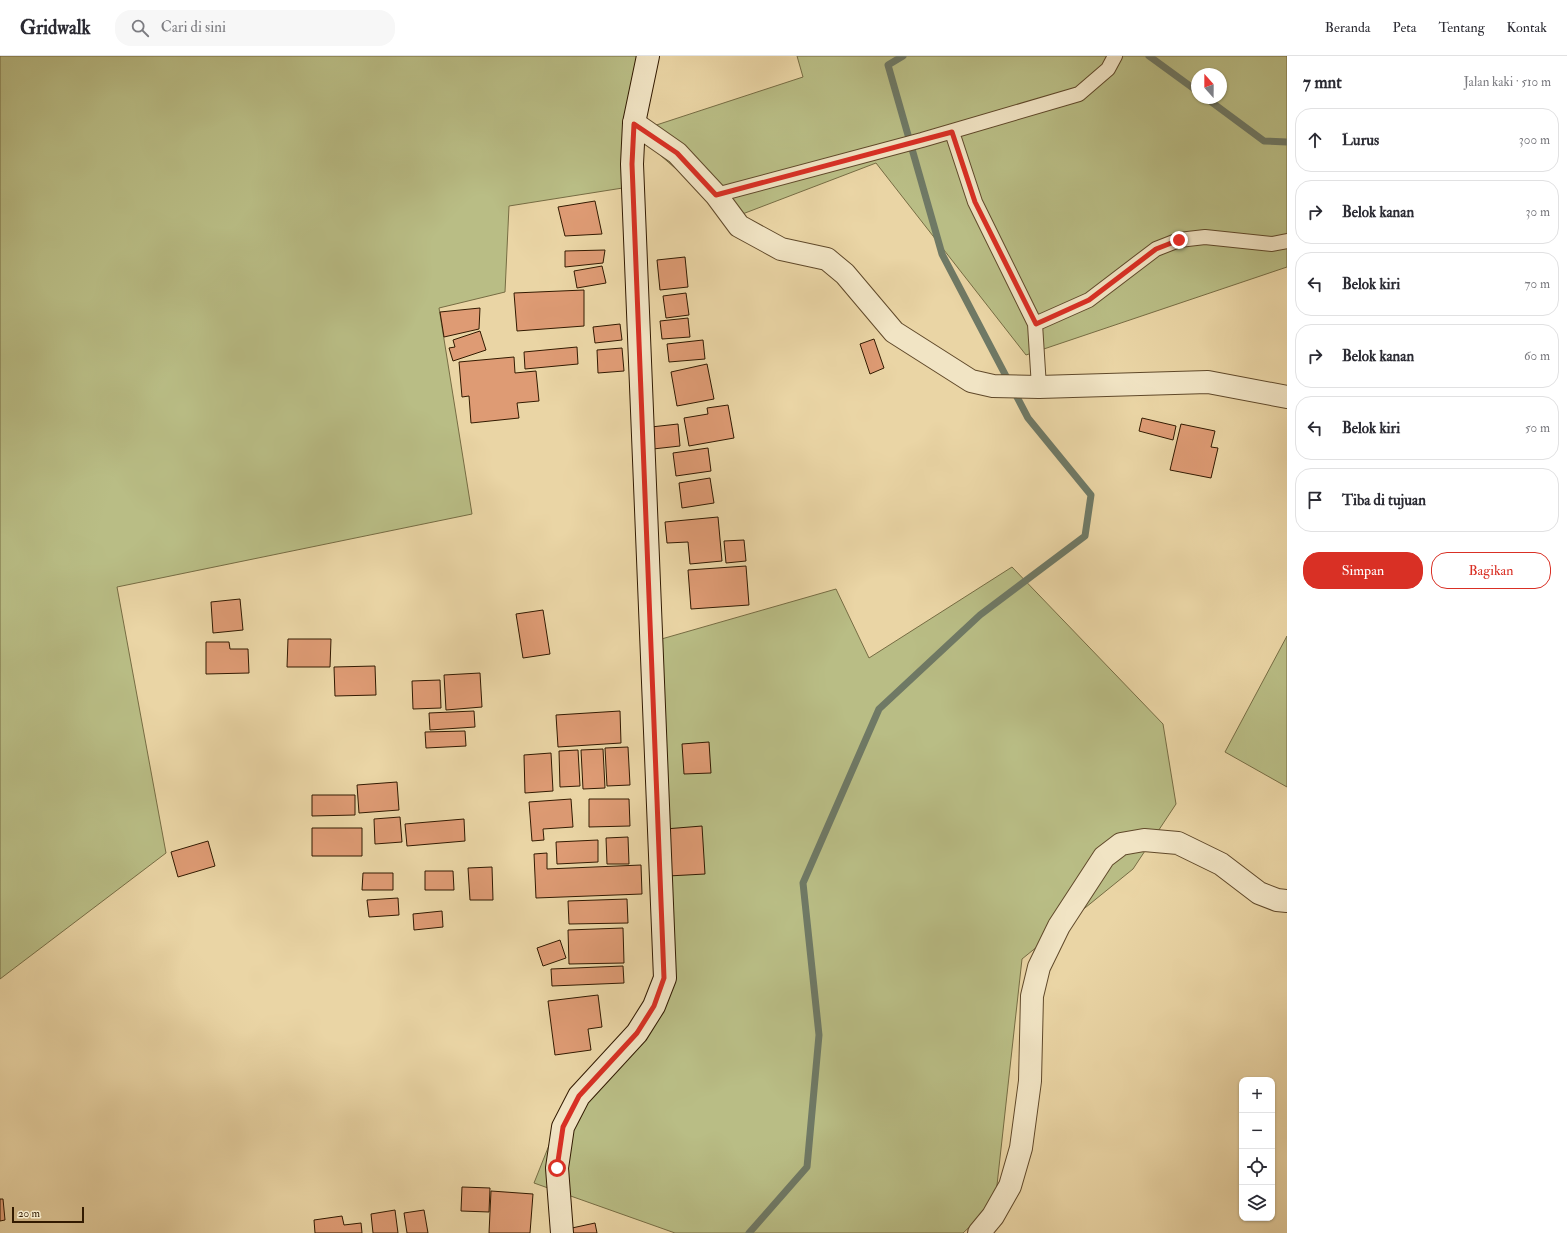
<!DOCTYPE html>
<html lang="id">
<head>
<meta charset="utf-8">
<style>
  :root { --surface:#fff; --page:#f7f7f7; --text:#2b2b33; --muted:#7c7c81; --line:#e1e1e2; --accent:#d93025 }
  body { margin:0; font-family:"IM FELL Double Pica",serif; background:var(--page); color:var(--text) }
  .controls { position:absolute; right:12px; bottom:12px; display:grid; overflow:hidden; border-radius:8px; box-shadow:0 1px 3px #0004 }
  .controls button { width:36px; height:36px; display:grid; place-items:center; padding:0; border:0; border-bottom:1px solid var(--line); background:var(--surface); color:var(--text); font:20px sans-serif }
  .compass { position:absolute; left:1191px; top:12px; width:36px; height:36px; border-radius:50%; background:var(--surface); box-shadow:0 1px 3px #0004; rotate:339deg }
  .scale { position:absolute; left:12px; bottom:10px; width:72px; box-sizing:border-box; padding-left:4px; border:2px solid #321a01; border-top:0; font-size:11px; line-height:14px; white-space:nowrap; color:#321a01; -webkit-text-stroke:3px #f1e4c4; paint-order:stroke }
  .stop { position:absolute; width:12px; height:12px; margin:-9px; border:3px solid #d93025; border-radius:50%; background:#fff }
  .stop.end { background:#d93025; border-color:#fff; box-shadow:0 1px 4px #0008 }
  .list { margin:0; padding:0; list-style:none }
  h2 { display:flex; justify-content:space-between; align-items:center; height:52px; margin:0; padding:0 16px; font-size:17px }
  h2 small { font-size:13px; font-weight:400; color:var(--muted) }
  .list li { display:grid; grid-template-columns:26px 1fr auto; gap:12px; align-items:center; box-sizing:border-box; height:64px; margin:0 8px 8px; padding:0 8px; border:1px solid var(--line); border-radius:16px }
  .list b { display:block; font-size:15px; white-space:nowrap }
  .list em { font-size:13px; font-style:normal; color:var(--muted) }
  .actions { display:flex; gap:8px; padding:12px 16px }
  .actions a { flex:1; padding:9px 0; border:1px solid var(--accent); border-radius:16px; text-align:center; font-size:14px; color:var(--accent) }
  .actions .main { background:var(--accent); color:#fff }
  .icon { flex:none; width:22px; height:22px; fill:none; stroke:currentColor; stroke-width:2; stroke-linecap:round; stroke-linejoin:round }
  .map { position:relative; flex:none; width:1287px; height:1177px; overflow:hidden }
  header { display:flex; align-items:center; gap:24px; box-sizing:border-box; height:56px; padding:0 20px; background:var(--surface); border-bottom:1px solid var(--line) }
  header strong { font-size:19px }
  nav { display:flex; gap:22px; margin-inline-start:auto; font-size:14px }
  .search { width:280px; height:36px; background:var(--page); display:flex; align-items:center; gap:10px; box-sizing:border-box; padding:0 14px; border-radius:16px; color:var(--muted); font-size:15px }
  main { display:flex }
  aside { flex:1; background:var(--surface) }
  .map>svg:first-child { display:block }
  .green { fill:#b9bd85; stroke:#766c43; fill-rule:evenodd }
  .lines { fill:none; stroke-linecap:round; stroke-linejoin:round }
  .stream { stroke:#6f7965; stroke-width:7 }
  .building { fill:#de9b74; stroke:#321a01 }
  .service-casing { stroke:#60492a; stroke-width:16 }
  .minor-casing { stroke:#60492a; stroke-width:24 }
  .secondary-casing { stroke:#321a01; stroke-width:24 }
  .service { stroke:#f1e4c4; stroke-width:14 }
  .minor { stroke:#f1e4c4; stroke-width:22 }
  .secondary { stroke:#f1e4c4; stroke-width:22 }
  .route { stroke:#d93025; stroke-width:5 }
</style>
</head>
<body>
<header>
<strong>Gridwalk</strong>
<div class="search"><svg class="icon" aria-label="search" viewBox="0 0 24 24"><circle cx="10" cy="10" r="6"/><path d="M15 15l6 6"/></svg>Cari di sini</div>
<nav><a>Beranda</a><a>Peta</a><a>Tentang</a><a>Kontak</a></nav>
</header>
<main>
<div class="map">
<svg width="1287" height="1177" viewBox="0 0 1287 1177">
  <rect width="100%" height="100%" fill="#ead5a5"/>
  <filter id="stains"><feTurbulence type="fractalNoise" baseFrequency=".005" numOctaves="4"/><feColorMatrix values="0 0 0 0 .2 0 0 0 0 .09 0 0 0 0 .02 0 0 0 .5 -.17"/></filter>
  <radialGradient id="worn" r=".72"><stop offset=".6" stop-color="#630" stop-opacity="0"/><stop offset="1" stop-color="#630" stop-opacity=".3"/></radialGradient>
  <!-- green -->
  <path class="green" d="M0 0H643L635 76 803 21 797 0H1287V211L1026 299 876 107 732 162 635 77 629 131 509 150 505 236 439 252 472 458 117 531 166 797 0 923ZM1197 18H1221V42H1197Z
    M1012 511 1163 668 1176 748 1133 813 1022 903 995 1147 963 1177H675L534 1127 571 1034 668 936 658 584 836 533 869 602Z
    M1287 580V731L1225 696Z"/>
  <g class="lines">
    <!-- stream -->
    <path class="stream" d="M1149 0 1197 35
      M1206 42 1264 85 1287 86
      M749 1177 807 1111 819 979 803 827 879 653 980 559 1085 480 1091 439 1028 362 942 198 888 9 903 0"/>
  </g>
  <!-- building -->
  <path class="building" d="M595 145 602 178 565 180 558 151Z
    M605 194 603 207 565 211V195Z
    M685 201 688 231 660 234 657 204Z
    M602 210 606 227 577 232 574 215Z
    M584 234V270L517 275 514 237Z
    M686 237 689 259 666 262 663 240Z
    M480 252 479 273 444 281 440 256Z
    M688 262 690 281 662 283 660 265Z
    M620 268 622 284 595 287 593 271Z
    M480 275 486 294 453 305 449 292 455 291 453 284Z
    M874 283 884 312 870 318 860 288Z
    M703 284 705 303 669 306 667 288Z
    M577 291 578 308 525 313 524 296Z
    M622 292 624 315 598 317 597 294Z
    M514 301 515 317 536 315 539 345 517 347 519 362 471 367 469 340 462 341 459 306Z
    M707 308 714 343 677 350 671 316Z
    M728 349 734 382 689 390 684 362 708 358 707 352Z
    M1142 362 1176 370 1173 384 1139 375Z
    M678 368 680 390 653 393 651 371Z
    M1181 368 1215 375 1211 391 1218 392 1211 422 1170 414Z
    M708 392 711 415 676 420 673 397Z
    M710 422 714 447 682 452 679 427Z
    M718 461 722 505 690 508 688 486 667 487 665 466Z
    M744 484 746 505 726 507 724 485Z
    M746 510 749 549 691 553 688 514Z
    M240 543 243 574 213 577 211 546Z
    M543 554 550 598 523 602 516 558Z
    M288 583H331L330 611H287Z
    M206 586H229L230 593H248L249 617 206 618Z
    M375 610 376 639 335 640 334 611Z
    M480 617 482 651 446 654 444 619Z
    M440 624 441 652 413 653 412 625Z
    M474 655 475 671 430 674 429 657Z
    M620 655 621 687 558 691 556 659Z
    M465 675 466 690 426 692 425 676Z
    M709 686 711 717 684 718 682 688Z
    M628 691 630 729 607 730 605 692Z
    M603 693 605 732 583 733 581 694Z
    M578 694 580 730 560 731 559 695Z
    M551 697 553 735 525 737 524 699Z
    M397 726 399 754 359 757 357 729Z
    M312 739H355V759L312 760Z
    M571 743 573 771 543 773 544 784 532 785 529 746Z
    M589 743H629L630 770 589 771Z
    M400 761 402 786 375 788 374 763Z
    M464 763 465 785 407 790 405 768Z
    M702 770 705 818 668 820 665 773Z
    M312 772H362V800H312Z
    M628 781 629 808H607L606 782Z
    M598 784V806L557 808 556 786Z
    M208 785 215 810 178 821 171 796Z
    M547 797V813L641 809 642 838 536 842 534 798Z
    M492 811 493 844H470L468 812Z
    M425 815H453L454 834H425Z
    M363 817H393V834H362Z
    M398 842 399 859 369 861 367 844Z
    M627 843 628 867 569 868 568 845Z
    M442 855 443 871 414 874 413 858Z
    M623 872 624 907 569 908 568 874Z
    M560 884 566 902 543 910 537 892Z
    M623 910 624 927 552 930 551 913Z
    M598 939 602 971 588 973 591 994 555 999 548 945Z
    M462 1131 490 1132 489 1156 461 1155Z
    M491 1135 533 1138 530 1177H489Z
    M0 1143H3L5 1164 0 1165Z
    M395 1154 398 1177H373L371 1158Z
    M424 1154 428 1177H407L404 1157Z
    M342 1160 344 1169 361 1167 362 1177H315L314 1164Z
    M595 1167 597 1177H573L572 1172Z"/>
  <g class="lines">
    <defs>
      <path id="service" d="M952 76 975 146 1035 268 1089 244 1156 193 1179 184 1205 181 1272 188 1287 185
        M716 139 922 84 1079 38 1108 13 1115 0
        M1035 268 1039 331"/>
      <path id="minor" d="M634 67 677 97 716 139 739 170 781 193 827 203 845 218 894 276 971 325 993 330 1039 331 1208 326 1287 341
        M979 1177 993 1160 1010 1130 1021 1092 1030 1025 1032 940 1039 911 1059 870 1104 801 1121 788 1144 784 1178 787 1221 808 1259 837 1277 844 1287 845"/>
      <path id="secondary" d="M562 1177 557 1112 563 1071 579 1040 637 977 654 950 665 922 632 108 634 67 648 0"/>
    </defs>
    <!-- service casing -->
    <use href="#service" class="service-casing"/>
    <!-- minor casing -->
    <use href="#minor" class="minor-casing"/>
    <!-- secondary casing -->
    <use href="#secondary" class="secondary-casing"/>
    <!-- service -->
    <use href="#service" class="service"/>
    <!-- minor -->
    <use href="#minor" class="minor"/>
    <!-- secondary -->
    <use href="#secondary" class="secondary"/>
  </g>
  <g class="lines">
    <!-- route -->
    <path class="route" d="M557 1112 563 1071 579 1040 637 977 654 950 664 922 632 108 634 68 677 97 716 139 952 76 975 146 1036 268 1089 244 1156 193 1179 184"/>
  </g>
  <rect width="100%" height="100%" filter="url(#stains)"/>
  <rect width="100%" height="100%" fill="url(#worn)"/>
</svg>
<div class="controls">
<button>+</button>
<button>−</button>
<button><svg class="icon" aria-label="locate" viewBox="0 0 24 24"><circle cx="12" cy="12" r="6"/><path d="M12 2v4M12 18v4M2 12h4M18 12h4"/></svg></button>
<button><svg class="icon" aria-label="layers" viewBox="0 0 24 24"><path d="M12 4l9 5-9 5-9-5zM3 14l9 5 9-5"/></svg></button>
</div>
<svg class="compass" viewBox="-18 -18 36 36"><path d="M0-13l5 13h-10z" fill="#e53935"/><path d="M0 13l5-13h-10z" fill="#7c7c81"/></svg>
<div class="scale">20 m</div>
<div class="stop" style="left:557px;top:1112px"></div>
<div class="stop end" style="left:1179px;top:184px"></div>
</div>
<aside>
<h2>7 mnt<small>Jalan kaki · 510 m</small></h2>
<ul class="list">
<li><svg class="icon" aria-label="ahead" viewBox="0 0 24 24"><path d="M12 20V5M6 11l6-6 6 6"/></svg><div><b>Lurus</b></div><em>300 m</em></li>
<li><svg class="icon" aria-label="right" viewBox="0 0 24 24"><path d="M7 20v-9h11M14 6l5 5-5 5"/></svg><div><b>Belok kanan</b></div><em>30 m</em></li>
<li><svg class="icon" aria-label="left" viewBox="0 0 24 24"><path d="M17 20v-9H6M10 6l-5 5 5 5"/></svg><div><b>Belok kiri</b></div><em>70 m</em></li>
<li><svg class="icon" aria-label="right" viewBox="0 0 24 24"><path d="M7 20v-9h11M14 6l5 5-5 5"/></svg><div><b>Belok kanan</b></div><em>60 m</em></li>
<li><svg class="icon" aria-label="left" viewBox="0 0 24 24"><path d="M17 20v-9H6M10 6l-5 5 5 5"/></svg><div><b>Belok kiri</b></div><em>50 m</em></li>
<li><svg class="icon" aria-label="arrive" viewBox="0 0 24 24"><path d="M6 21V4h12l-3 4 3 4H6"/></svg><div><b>Tiba di tujuan</b></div></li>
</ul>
<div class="actions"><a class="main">Simpan</a><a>Bagikan</a></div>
</aside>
</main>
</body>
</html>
